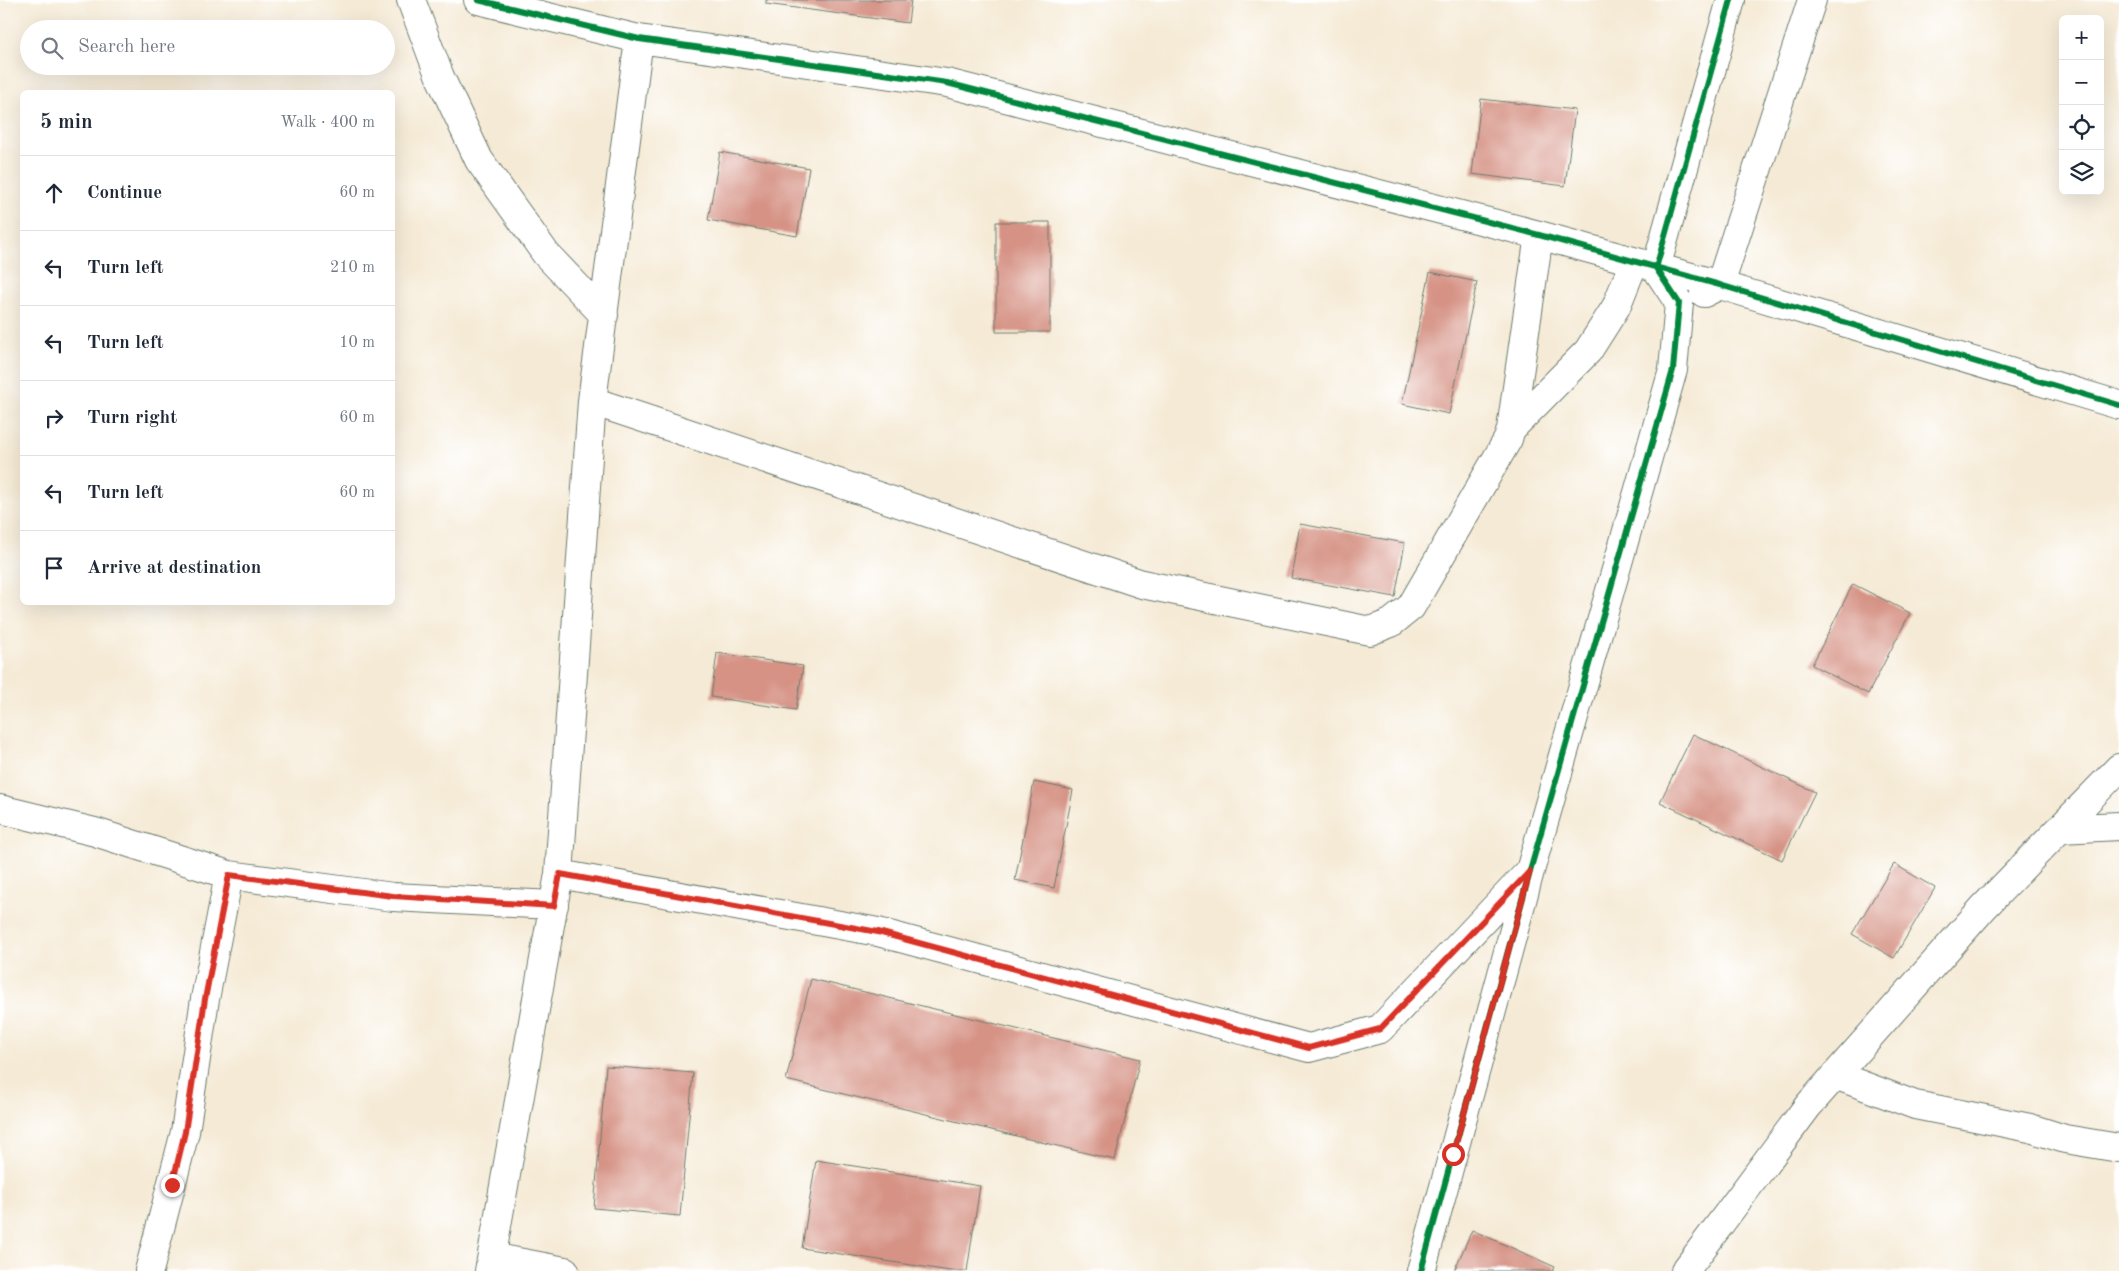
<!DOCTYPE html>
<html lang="en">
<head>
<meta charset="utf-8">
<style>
  :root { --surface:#fff; --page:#f2f2f3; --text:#1f2937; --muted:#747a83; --line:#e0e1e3 }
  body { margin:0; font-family:"Old Standard TT",serif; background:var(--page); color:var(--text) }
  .controls { position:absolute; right:15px; top:15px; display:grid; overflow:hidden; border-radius:8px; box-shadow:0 5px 20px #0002 }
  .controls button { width:45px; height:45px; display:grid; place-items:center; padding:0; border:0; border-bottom:1px solid var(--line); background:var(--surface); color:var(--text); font:25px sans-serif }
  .stop { position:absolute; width:15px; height:15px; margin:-11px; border:4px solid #d93025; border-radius:50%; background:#fff }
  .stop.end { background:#d93025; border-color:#fff; box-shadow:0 1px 5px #0008 }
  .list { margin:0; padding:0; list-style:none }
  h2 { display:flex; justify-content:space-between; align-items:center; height:65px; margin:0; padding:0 20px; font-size:21px }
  h2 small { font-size:16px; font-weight:400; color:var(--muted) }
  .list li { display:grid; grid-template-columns:32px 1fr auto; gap:15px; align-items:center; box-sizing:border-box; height:75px; padding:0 20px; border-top:1px solid var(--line) }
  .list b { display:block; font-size:19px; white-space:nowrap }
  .list em { font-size:16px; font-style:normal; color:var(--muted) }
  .icon { flex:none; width:28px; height:28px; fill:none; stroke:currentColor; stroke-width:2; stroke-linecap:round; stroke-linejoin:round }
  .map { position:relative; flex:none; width:2119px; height:1271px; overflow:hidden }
  .search { position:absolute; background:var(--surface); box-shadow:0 5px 20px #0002; left:20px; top:20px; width:375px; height:55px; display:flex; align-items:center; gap:12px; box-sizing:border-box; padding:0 18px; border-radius:28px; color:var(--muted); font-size:19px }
  .panel { position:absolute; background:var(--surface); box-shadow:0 5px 20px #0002; left:20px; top:90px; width:375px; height:515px; border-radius:8px }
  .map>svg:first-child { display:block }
  .building { fill:#d69385 }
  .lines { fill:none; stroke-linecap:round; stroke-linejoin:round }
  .minor-casing { stroke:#6a7a6c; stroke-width:30 }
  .minor { stroke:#fff; stroke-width:28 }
  .cycleway-casing { stroke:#fff; stroke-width:9 }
  .cycleway { stroke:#00873e; stroke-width:6 }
  .route { stroke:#d93025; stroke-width:6 }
</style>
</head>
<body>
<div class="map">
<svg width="2119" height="1271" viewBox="0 0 2119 1271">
  <rect width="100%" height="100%" fill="#fff"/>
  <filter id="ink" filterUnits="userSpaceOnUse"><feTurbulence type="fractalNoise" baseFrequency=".02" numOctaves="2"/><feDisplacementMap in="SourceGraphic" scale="10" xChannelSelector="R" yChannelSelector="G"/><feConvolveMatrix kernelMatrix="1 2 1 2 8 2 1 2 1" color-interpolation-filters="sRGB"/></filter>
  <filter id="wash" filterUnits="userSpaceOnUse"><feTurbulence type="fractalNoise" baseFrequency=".0096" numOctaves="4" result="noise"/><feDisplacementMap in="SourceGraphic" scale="20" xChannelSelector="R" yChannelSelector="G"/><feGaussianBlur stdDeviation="1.12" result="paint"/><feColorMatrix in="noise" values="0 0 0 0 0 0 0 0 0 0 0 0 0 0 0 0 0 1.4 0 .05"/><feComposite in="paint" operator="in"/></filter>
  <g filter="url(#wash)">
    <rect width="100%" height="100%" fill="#f5ead5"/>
    <g id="blocks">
      <!-- building -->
      <path class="building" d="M766 0H911L908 23 766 4Z
        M1481 99 1575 110 1565 186 1472 174Z
        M720 152 809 168 797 236 708 220Z
        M996 222H1050V332H996Z
        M1430 272 1477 282 1449 414 1402 404Z
        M1300 524 1405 543 1395 597 1291 578Z
        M1853 584 1910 613 1868 694 1812 665Z
        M717 653 803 666 796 710 711 697Z
        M1693 734 1815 792 1782 860 1660 802Z
        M1034 782 1073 790 1054 888 1015 880Z
        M1894 864 1935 888 1894 958 1852 934Z
        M811 979 1140 1059 1115 1160 786 1080Z
        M606 1066 693 1073 680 1216 594 1208Z
        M816 1160 980 1186 967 1271H950L802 1248Z
        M1472 1230 1555 1267 1553 1271H1454Z"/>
    </g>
  </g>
  <g filter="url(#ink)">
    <use href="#blocks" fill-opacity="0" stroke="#6a7a6c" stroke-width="1"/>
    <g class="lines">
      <defs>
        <path id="minor" d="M411 0 440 77 479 160 546 254 604 315
          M478 0 639 39 947 83 1539 235 1720 285 2119 405
          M1704 293 1720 285 1812 0
          M592 401 1142 584 1370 631 1391 623 1411 607 1508 439 1511 429 1539 235
          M1511 429 1588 351 1616 307 1634 262
          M0 809 95 832 229 875 393 897 554 905
          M2060 829 2119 826
          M559 874 878 932 1309 1048 1380 1029 1528 873
          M1835 1075 1915 1105 2030 1128 2065 1139 2119 1148
          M492 1257 565 1271
          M149 1271 185 1132 205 999 229 875
          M489 1271 559 874 592 401 639 39
          M1421 1271 1530 871 1673 370 1679 303 1656 268 1731 0
          M1685 1271 1808 1106 1984 907 2119 768"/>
      </defs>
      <!-- minor casing -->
      <use href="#minor" class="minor-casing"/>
      <!-- minor -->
      <use href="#minor" class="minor"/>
      <defs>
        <path id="cycleway" d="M478 0 639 39 947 83 1539 235 1720 285 2119 405
          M1421 1271 1530 871 1673 370 1679 303 1656 268 1731 0"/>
      </defs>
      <!-- cycleway casing -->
      <use href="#cycleway" class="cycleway-casing"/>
      <!-- cycleway -->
      <use href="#cycleway" class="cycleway"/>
    </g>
  </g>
  <g class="lines" filter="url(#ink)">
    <!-- route -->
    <path class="route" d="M172 1185 185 1132 205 999 229 875 393 896 554 906 560 874 878 932 1309 1048 1380 1029 1530 871 1453 1154"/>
  </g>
</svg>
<div class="controls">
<button>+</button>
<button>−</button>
<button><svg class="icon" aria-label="locate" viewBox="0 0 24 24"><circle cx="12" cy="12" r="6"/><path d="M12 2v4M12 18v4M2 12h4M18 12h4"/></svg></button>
<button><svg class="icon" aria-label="layers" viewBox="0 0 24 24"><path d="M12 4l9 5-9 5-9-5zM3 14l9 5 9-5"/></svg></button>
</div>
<div class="stop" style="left:1453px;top:1154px"></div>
<div class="stop end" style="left:172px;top:1185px"></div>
<div class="search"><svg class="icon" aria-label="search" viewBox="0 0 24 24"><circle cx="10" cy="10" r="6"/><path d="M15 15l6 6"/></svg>Search here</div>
<section class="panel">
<h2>5 min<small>Walk · 400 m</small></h2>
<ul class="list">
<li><svg class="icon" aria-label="ahead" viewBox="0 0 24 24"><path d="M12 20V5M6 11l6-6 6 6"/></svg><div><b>Continue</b></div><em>60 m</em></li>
<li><svg class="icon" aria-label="left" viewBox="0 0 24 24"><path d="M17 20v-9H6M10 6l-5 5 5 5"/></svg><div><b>Turn left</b></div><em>210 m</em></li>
<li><svg class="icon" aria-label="left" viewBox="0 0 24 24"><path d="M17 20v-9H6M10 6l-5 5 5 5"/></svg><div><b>Turn left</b></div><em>10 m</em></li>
<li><svg class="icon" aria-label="right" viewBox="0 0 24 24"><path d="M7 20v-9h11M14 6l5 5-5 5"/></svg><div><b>Turn right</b></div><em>60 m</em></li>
<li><svg class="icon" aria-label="left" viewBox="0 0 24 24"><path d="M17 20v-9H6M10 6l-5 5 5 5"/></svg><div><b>Turn left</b></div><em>60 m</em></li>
<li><svg class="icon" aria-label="arrive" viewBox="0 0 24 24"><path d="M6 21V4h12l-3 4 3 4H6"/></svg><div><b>Arrive at destination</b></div></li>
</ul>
</section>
</div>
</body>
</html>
